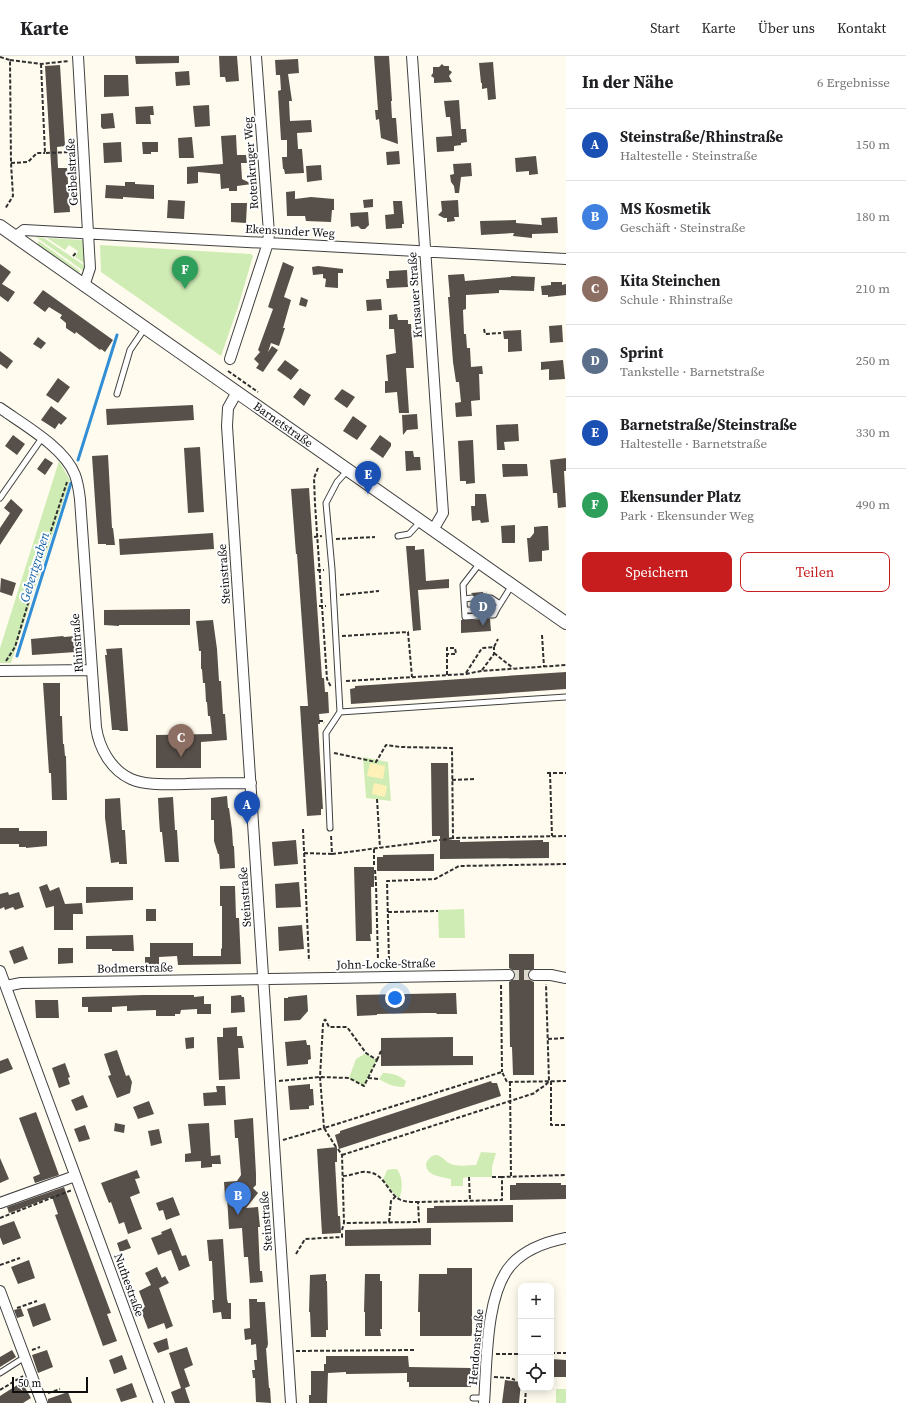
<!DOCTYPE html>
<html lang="de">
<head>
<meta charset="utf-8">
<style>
  :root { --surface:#fff; --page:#f2f2f2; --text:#202124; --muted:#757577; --line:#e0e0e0; --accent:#c71d1f }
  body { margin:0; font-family:"Source Serif 4",serif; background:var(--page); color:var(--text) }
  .controls { position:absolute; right:12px; bottom:12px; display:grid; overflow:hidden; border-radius:8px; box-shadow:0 2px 10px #0003 }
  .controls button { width:36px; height:36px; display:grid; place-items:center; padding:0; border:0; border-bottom:1px solid var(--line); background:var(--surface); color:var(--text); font:20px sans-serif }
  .scale { position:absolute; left:12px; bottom:10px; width:76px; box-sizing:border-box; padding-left:4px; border:2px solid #0e0e0e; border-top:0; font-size:11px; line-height:14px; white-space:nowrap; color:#0e0e0e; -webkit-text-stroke:3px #fff; paint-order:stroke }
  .you { position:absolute; left:395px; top:942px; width:14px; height:14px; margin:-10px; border:3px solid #fff; border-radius:50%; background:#1a73e8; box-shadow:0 0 0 6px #1a73e833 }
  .badge { display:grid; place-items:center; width:26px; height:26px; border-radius:50%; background:var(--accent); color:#fff; font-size:13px; font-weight:700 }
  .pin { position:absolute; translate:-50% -33px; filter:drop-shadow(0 1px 2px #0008) }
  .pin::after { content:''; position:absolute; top:21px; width:14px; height:12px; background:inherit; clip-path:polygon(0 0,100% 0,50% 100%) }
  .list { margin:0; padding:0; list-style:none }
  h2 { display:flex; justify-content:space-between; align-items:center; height:52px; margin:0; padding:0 16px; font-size:17px }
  h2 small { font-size:13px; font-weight:400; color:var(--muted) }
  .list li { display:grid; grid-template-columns:26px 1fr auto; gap:12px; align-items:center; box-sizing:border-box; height:72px; padding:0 16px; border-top:1px solid var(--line) }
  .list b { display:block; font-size:15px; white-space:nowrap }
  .list p { margin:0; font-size:13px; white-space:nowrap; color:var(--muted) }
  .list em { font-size:13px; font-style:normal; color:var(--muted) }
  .actions { display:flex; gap:8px; padding:12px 16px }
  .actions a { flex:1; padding:9px 0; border:1px solid var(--accent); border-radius:8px; text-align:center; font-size:14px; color:var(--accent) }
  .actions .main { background:var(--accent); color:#fff }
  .icon { flex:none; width:22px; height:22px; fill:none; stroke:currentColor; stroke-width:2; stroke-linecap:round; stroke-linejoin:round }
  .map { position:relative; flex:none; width:566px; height:1347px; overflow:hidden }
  header { display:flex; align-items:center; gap:24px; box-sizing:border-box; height:56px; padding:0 20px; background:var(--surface); border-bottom:1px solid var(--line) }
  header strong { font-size:19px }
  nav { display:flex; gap:22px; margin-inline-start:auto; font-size:14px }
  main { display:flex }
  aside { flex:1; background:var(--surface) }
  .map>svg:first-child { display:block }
  .green { fill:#d0ecb5 }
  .sand { fill:#fef1b8 }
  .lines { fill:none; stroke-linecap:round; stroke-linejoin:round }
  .stream { stroke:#328fd5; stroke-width:3 }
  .building { fill:#574f49 }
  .minor-tunnel { stroke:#dbd8cd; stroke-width:10; stroke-dasharray:10 5; stroke-linecap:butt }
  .service-casing { stroke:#414141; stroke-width:7 }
  .minor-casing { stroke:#414141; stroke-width:12 }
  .tertiary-casing { stroke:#414141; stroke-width:14 }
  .path { stroke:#303030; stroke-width:2; stroke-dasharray:4 2; stroke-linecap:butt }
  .service { stroke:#fff; stroke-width:5 }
  .minor { stroke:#fff; stroke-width:10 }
  .tertiary { stroke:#fff; stroke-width:12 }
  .labels { text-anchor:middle; stroke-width:4; stroke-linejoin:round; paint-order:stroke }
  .street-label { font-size:12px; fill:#0e0e0e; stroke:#fff }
  .water-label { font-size:13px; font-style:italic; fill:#0f60a7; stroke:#fff }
</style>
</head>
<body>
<header>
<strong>Karte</strong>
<nav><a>Start</a><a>Karte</a><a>Über uns</a><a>Kontakt</a></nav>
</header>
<main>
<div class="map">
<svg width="566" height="1347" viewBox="0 0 566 1347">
  <rect width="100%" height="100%" fill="#fffcef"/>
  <!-- green -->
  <path class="green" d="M36 181 44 182 85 210V216Z
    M47 182 82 184 84 187 85 208 75 201 78 195 69 189 65 194Z
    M39 185 80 215 79 217 37 188Z
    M100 189 251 198 253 200 238 251 221 300 101 216Z
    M59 405 70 424 11 607H0V592Z
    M363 701 388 706 391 745 366 742Z
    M464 853 465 882H439L438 854Z
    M366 997 377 1004 364 1030 349 1022 356 1003Z
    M383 1017C393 1017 398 1019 406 1025L404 1031C394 1031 387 1028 379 1023Z
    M481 1096 496 1097 492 1111V1121H469L463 1122V1130H451V1123C442 1121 426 1120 426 1108 427 1105 429 1102 432 1100 441 1096 444 1106 451 1108 458 1111 469 1109 476 1109Z
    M393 1113H397C403 1121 403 1134 399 1143L383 1124 387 1114Z
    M556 1333H566V1347H556Z"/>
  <!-- sand -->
  <path class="sand" d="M370 707 385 710 383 723 367 720Z
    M374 727 387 730 385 741 372 738Z"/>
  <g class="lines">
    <!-- stream -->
    <path class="stream" d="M78 404 117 279
      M17 600 71 427"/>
  </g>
  <!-- building -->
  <path class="building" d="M135 0H179V7L136 8Z
    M219 0H237L239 25 226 26 225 21H220Z
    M374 0H389L392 45H391L392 62H396L398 88 381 82 379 63 376 64 375 54H378Z
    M298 3 299 17 288 18 292 45H289L290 65 311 64 312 76 297 77 298 93H302L304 117 285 118 284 113H283L282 101H287V84H281L278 35 281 34 280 19H276L275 4Z
    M493 6 496 43 488 44 487 32 482 33V27H481L479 7Z
    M442 8 444 10H449V14L452 16 449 20 452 26 434 27V22L431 20 433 17V11H439Z
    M60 9 65 90 57 91 58 112H67L70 156 54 157 45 10Z
    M189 15 190 29 176 30 175 16Z
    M104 19H128L129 40 104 41Z
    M459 44 461 73H466L467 86 461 87V89L454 90V95L437 96 436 81 452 80 450 61H446L444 45Z
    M209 49 210 70 195 71 193 50Z
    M153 50 154 59H150L151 68H136L135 51Z
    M113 57 115 72 103 73 101 71V58Z
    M236 79 237 99H246L247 107H241L242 123 252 128 237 130V135H229V132L221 133 220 118 198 116V127L187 128V111L223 108 221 80Z
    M192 81 194 102H179L178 82Z
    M121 86 122 106 104 107 103 87Z
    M142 86H158V96H151V98H143Z
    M399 95 400 108 387 109 386 96Z
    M536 100 538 118 529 119V115L516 116 515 102Z
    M471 107 472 120 461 121 459 137H455L454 130 451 126 450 119 454 118 453 108Z
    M321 109 322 124 307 126 306 110Z
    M125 126H135V128L154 129V143L123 141V143L105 142 106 129 125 130Z
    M295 135V143L311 141 334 143V154H332L331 166 306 165 305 160H287L286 136Z
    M373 143V151L364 152 363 144Z
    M168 144 185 145 184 163 167 162Z
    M458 144 459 161H454L455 165 447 166V162H444L438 159 442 155 441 145Z
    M393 145H402L404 168H402V172L386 173 385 159 394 158Z
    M231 147H247L246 167 231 166Z
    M368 156 369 169 365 173H361L358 170 351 171 350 157Z
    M557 161 558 177 532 178V182L513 180 514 177 481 179 480 165 516 164V167L542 169 541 162Z
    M283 206 294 211 284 241 291 244 283 272H285L279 290 271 287 268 296 272 290 278 294 263 316 256 312 259 308 254 303 260 296 258 294 273 253 268 251Z
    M0 208 11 216 2 228 15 236 8 246 0 240Z
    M318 210 343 213V217H338V232L325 231 326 223 323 222V218L313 219 312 211Z
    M407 214 408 231 387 232 386 223H389V215Z
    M464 218 465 225 511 221V220L535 221 534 235 499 234V237L466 239V253L463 254 464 278H466L467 292H470L471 311 482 310 483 318H479L480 344 471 345 472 360 456 361 455 347 461 346 459 326H456L453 306 448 241H450L448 219Z
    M551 226H562V229L566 228V239L548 241V239H542L541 230 551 229Z
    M43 234 113 284 105 296 101 293 100 294 76 276 75 278 66 272V267L60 262 62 259 49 251 45 256 33 247Z
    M301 241 308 244 306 251 299 249Z
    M381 243 382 254 367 255 366 244Z
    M397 258 398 264H408V268H411L414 312H406L409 357H399L397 336 385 337V325H388L386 299 396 297 394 273H389V259Z
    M562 269 563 286 550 287 549 270Z
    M521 274 522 295 508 296V283H504L503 275Z
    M38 281 46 287 41 293 33 288Z
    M0 295 13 305 7 313 0 308Z
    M285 304 299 314 291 324 277 314Z
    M563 304 565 323 549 324V313L541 314V306Z
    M58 322 70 331 58 347 46 339Z
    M300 332 311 339 304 350 293 341Z
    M342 333 355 341 347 352 334 343Z
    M193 349 194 364 107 369 106 353Z
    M51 350 67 362 61 369 59 367 55 373 41 364Z
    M417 358 418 373 407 374 403 379 402 359Z
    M353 360 367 370 357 384 343 375Z
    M518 368 519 385 504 386 505 394H497L496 369Z
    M13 379 25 388 17 399 5 390Z
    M380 379 391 387V390L383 402 370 393Z
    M473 384 475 427 466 428V425H460L458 385Z
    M200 391 204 456 188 457 184 392Z
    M405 395H413L414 401H420L421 414 406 415Z
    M108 399 112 472H113L115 489H106V488H98L92 400Z
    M45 402 53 407 45 419 37 413Z
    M566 402V415H564L566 451 558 452 557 437H553L550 404Z
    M502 408H527L528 420 503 421Z
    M309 432 322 622H324L325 636H328L329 657 319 658 320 668H318L323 753H321V759L307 760 300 650H308L297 498H296L291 433Z
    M475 438H486L489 466 481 467 480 464 472 465 471 450H475Z
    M11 443 23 454 0 489V472L10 457 4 452Z
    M515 469V487H502L501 470Z
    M543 470H548L549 494 542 495V505L529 506 527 482H530L534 477V471Z
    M213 477 214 493 120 499 119 483Z
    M406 490H415V494L424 493 426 525 449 523V532L418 534 421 574 413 575Z
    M1 522 16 527 12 540 0 536Z
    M483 536V538L480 540 479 542 481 545 483 546V549H488L485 551 486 556 485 559 487 562 490 563 491 575 461 577V564H478L481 562 480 552 477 550H472V546L475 545 476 542 471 537Z
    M190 553V569H119V570L104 569V554Z
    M213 564 217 593 219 625H221L223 658H225L227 684 201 686V712H156V679L212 678 210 660H208L207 646H206L205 627H203L202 613H201V595H199L196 565Z
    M63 580 64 581 75 580 76 596 32 599 31 583Z
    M122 592 128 675H120L119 674H112L105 599H107L106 593Z
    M566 616V633L351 648 350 633 355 632V630Z
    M43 627H60V660H62L63 688H64L65 700H66L67 744H52L51 717H49Z
    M431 707H448L449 784H460V786L543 784V786H549V802L440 803V780H432Z
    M227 740 228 752H229L232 774 233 790H234L235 812 220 813 219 798H218L214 785V764H211V742Z
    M173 741 175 774H177L179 806H165L162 776H160L159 762 158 742Z
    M120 742 122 774H125L127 808H119V806L111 807 105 762V743Z
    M0 772H19V775H47V790L26 792V791H19V788H0Z
    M296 784 298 808 274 810 272 786Z
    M434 798V815H377V801H383V799Z
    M354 811H374V831H371L372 878H370L371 885H356Z
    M299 826 301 851 276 852 275 828Z
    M47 828 50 835 59 831 65 848 82 847 83 858H73V874H54V850L46 852 39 831Z
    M220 830H235L236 862H239L241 908 178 909 177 900 159 901V909H145V901H150V887H193V900H221V893L222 892V850H220Z
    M86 831H133V844L86 847Z
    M8 836 9 839 19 836 24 851 15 854 13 851 5 854 4 851 0 853V838Z
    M146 853H156V865H146Z
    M302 869 304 893 279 895 278 871Z
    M133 879 134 895H112V893H86V880Z
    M23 890 28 903 14 908 9 895Z
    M58 892H73V907L58 908Z
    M509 898H534V913L529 915 528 919 530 924 534 926V1019H513L512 991H510L509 926 514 922 515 919 512 914 509 912Z
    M456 937 457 958H437L436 957H424L377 958V959L357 960 356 939Z
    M144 939H194V941L204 940V948H211V958H197V953L181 954 180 958H175V960H156V954L127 955V950L112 951V956H88V951H82V941Z
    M241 939 242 941H244L245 956 231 957V940Z
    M307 939 308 955 300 964 284 965V942H288V941Z
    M35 944H58L59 962H36Z
    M237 971V980H242L244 992H238L240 1023 219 1024 217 981H223V972Z
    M194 981V992L186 993 185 982Z
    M453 981V1000H473V1009L381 1010V982Z
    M306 984 307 989H310L311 1003 308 1004V1008L287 1010 285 986Z
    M117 994 126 1020 129 1019 132 1026 130 1037 117 1042 108 1020 111 1019 104 998Z
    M8 1002 13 1013 0 1018V1005Z
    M65 1007 70 1021 68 1022 70 1028 59 1032 52 1012Z
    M491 1025 492 1027H497L501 1040 339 1093 335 1079 340 1077V1075Z
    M310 1028V1033H313L314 1049 309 1050V1053L290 1054 288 1030Z
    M216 1030H225L226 1049 204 1050 203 1037 217 1036Z
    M83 1039 88 1051 76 1055 71 1044Z
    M149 1045 154 1058 138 1063 133 1051Z
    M36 1056 59 1119 35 1127 33 1121 40 1118 19 1062Z
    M253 1062 256 1118V1129L253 1132 258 1137 246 1152 258 1151 260 1171H258L260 1215H262L263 1226 250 1227 248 1201H244L242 1172 229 1173 227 1141H225L224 1126 237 1125 241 1119 238 1082H235L234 1064Z
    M115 1067 125 1069 124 1077 114 1075Z
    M209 1067 211 1100 220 1099 221 1108H212V1111L201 1112V1105L185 1106V1098L191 1097 188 1068Z
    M85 1069 90 1083 79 1086 74 1073Z
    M159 1073 162 1087 151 1090 148 1075Z
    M337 1091V1106H335L338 1160H340L341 1177 322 1178 317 1093Z
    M0 1102 9 1123 0 1127Z
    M137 1114 140 1122 135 1123 140 1137 130 1141 142 1173 128 1178 124 1166 119 1168 111 1146 109 1147 101 1127Z
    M516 1127H561V1129H566V1143L510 1144V1129H516Z
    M64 1131 111 1257 107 1258 117 1285 103 1290 55 1159 58 1158 52 1141 9 1157 7 1151Z
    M173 1141 180 1159 166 1164 163 1154 159 1155 156 1147Z
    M513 1149V1166L427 1167V1152H434V1150Z
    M14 1165 21 1182 3 1189 0 1181V1170Z
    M171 1172 182 1200 186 1199 190 1210 179 1215 171 1194 158 1199 151 1182 162 1178 161 1176Z
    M431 1172V1189L345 1190V1174Z
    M127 1183 131 1192 120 1196 117 1187Z
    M223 1183 227 1243 228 1247H231V1263H222L221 1256 213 1257 212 1244H214L212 1205H209L207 1184Z
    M29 1204 35 1222 18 1228 11 1211Z
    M157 1211 162 1222 165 1220 169 1227 159 1232 173 1270 166 1273 164 1267 148 1273 140 1252 145 1251 139 1235 151 1229 145 1217Z
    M447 1212H472V1280H420V1256H418L419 1218H447Z
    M326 1218V1225H327L328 1274H326V1281H311L310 1256H309L310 1219Z
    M365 1218H380V1225H382V1273H380L381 1280H365V1256H364Z
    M249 1243H257V1246H265L268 1288 267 1292H266L269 1332H270L271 1347 256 1346 255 1322H253L252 1314H255L254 1304H257L256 1288 251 1289V1283L245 1284 244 1273 250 1272Z
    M45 1247 51 1264 33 1271 27 1253Z
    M21 1252 24 1260 17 1262 14 1254Z
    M167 1282 169 1293 158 1297 153 1287Z
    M187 1291 193 1309 184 1313 190 1330 185 1332 190 1347H175L171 1336 181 1332 169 1297Z
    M12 1294 16 1301 0 1311V1301Z
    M47 1294 53 1311 38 1317 32 1299Z
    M122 1299 127 1313 114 1318 109 1304Z
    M326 1300H408L409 1311 471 1312V1331H409V1326H407V1317L346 1318V1316L328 1317 327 1347H309V1339H311V1315H324V1308H326Z
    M551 1303 566 1304V1321H551Z
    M505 1324 521 1326 519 1347H502Z
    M22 1326 31 1342 23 1347H0V1340Z
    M132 1327 137 1341 121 1346 116 1333Z
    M68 1336 72 1347H48V1343Z"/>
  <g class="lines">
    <!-- minor-tunnel -->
    <path class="minor-tunnel" d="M509 919H534"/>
    <defs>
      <path id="service" d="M117 338 130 294 145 272
        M0 442 42 382
        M398 480 409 478 421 465
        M483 542H491L500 548
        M464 543 472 542
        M489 553H497L494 559H489
        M497 553 512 529
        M465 554H477
        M478 560 465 561 463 529 480 507
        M340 656 566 641
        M330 772 326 677 340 656 332 513 326 447 337 426 347 415
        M0 1317 25 1301
        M473 1342H484"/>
      <path id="minor" d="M78 0 90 212 84 230
        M412 0 443 457 433 474
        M15 181 24 174 566 203
        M230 303 268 187 269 177 256 0
        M237 336 228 352 227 370 291 1347
        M0 352C24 369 65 392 75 419 78 427 79 435 80 443L96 671C99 692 111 714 131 723 147 730 168 728 186 728 207 727 229 727 251 727
        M0 615 92 614
        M0 915 159 1347
        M534 919H551L566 922
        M6 930 21 927 509 919
        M0 1147 75 1120
        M0 1235 42 1347
        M484 1347C487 1308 485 1237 512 1208 526 1193 546 1186 566 1182"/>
      <g id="tertiary">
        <path id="s1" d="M0 170 566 567"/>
      </g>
    </defs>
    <!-- service casing -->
    <use href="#service" class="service-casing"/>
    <!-- minor casing -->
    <use href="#minor" class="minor-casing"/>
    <!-- tertiary casing -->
    <use href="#tertiary" class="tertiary-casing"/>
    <!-- path -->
    <path class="path" d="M0 1 10 4 11 107 13 140 5 153
      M10 4 41 8 69 5
      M41 8 45 97 75 96
      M11 107 28 106 37 97H45
      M73 200 75 198 74 197
      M484 273 485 278 501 277
      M228 315 258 336
      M318 412 314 422 315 448 327 623 331 631
      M314 481 322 480
      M336 483 375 481
      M317 514H324
      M340 539 379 535
      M319 550H326
      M542 579 544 611
      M342 580 408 576 412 621
      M494 597 513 612
      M6 605 15 591 39 511 67 426
      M482 614 494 598V591
      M466 617 482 592 494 591 498 583
      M447 619V592H455L456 598H448
      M346 625 466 618 481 615 566 609
      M319 665H323L324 667
      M334 697 376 706 386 689 400 691 452 692 453 782 566 780
      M547 717H566
      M550 717 552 780
      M452 724 476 723
      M377 743 380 792
      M303 773 309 905
      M443 784 453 782
      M374 793V811
      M304 797 332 798 331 779
      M332 798 440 784
      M375 814 376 828 378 904
      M388 856 438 855
      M389 904 387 825 435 823 459 810 566 808
      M501 929 502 1016
      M548 983 566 982
      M377 1004 381 995
      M368 1022 379 1023
      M279 1025 320 1021 349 1022 364 1030 377 1004 366 997 347 971H329L325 963
      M551 1025V1069H566
      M510 1026 511 1121
      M283 1084 324 1072 320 1021 323 968 325 963
      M336 1091 324 1072 502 1016 507 1026 566 1025
      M338 1093 342 1099 344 1167 419 1166 418 1146 502 1144V1121L566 1119
      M342 1099 535 1037C539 1032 545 1031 549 1025L546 928
      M343 1120C349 1120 356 1117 362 1116 385 1114 386 1136 399 1143 404 1146 412 1146 418 1146
      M469 1121 470 1145
      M492 1121H502
      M0 1162 72 1134
      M389 1166 391 1145 396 1140
      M342 1174 344 1167
      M296 1198 305 1183 342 1181V1177
      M0 1209 20 1202
      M17 1252 37 1245
      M32 1294 40 1291
      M296 1295 415 1294
      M551 1297H566
      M496 1298H521
      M494 1321 510 1322 515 1324
      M0 1334 23 1320
      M48 1337 60 1333
      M525 1347 526 1332"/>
    <!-- service -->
    <use href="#service" class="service"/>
    <!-- minor -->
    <use href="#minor" class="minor"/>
    <!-- tertiary -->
    <use href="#tertiary" class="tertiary"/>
  </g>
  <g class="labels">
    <!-- street labels -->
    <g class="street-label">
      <text transform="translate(251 107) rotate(-94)" y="4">Rotenkruger Weg</text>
      <text transform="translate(72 116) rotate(-93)" y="4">Geibelstraße</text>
      <text transform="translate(290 175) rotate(3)" y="4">Ekensunder Weg</text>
      <text transform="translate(415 239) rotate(-94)" y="4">Krusauer Straße</text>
      <text dy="4" stroke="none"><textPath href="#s1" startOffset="346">Barnetstraße</textPath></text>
      <text transform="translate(224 518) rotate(-94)" y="4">Steinstraße</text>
      <text transform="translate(77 587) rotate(-94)" y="4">Rhinstraße</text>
      <text transform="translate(245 841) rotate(-94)" y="4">Steinstraße</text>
      <text transform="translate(386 908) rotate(-1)" y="4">John-Locke-Straße</text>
      <text transform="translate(135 912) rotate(-1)" y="4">Bodmerstraße</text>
      <text transform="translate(266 1165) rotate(-94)" y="4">Steinstraße</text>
      <text transform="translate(129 1229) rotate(70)" y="4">Nuthestraße</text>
      <text transform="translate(476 1291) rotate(-85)" y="4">Hendonstraße</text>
    </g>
    <!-- water labels -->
    <g class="water-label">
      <text transform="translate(34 511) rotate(-73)" y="5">Gebertgraben</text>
    </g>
  </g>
</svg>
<div class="controls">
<button>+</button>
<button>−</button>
<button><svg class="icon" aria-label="locate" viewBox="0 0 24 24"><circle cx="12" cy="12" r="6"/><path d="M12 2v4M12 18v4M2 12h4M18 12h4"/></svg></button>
</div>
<div class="scale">50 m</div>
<div class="you"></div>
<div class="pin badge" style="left:247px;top:768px;background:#1a4fb4">A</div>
<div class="pin badge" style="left:238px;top:1159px;background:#3f7fe0">B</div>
<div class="pin badge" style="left:181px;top:701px;background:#8d6e63">C</div>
<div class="pin badge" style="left:483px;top:570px;background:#5c6f8a">D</div>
<div class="pin badge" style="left:368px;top:438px;background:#1a4fb4">E</div>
<div class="pin badge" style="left:185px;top:233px;background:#2e9e5b">F</div>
</div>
<aside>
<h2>In der Nähe<small>6 Ergebnisse</small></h2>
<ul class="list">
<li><span class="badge" style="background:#1a4fb4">A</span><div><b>Steinstraße/Rhinstraße</b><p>Haltestelle · Steinstraße</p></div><em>150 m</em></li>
<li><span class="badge" style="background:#3f7fe0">B</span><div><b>MS Kosmetik</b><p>Geschäft · Steinstraße</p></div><em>180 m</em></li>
<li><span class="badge" style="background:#8d6e63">C</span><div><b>Kita Steinchen</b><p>Schule · Rhinstraße</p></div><em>210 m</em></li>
<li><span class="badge" style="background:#5c6f8a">D</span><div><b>Sprint</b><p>Tankstelle · Barnetstraße</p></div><em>250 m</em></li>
<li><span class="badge" style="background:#1a4fb4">E</span><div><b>Barnetstraße/Steinstraße</b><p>Haltestelle · Barnetstraße</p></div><em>330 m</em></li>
<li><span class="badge" style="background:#2e9e5b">F</span><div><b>Ekensunder Platz</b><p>Park · Ekensunder Weg</p></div><em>490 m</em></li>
</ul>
<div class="actions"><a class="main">Speichern</a><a>Teilen</a></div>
</aside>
</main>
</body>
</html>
